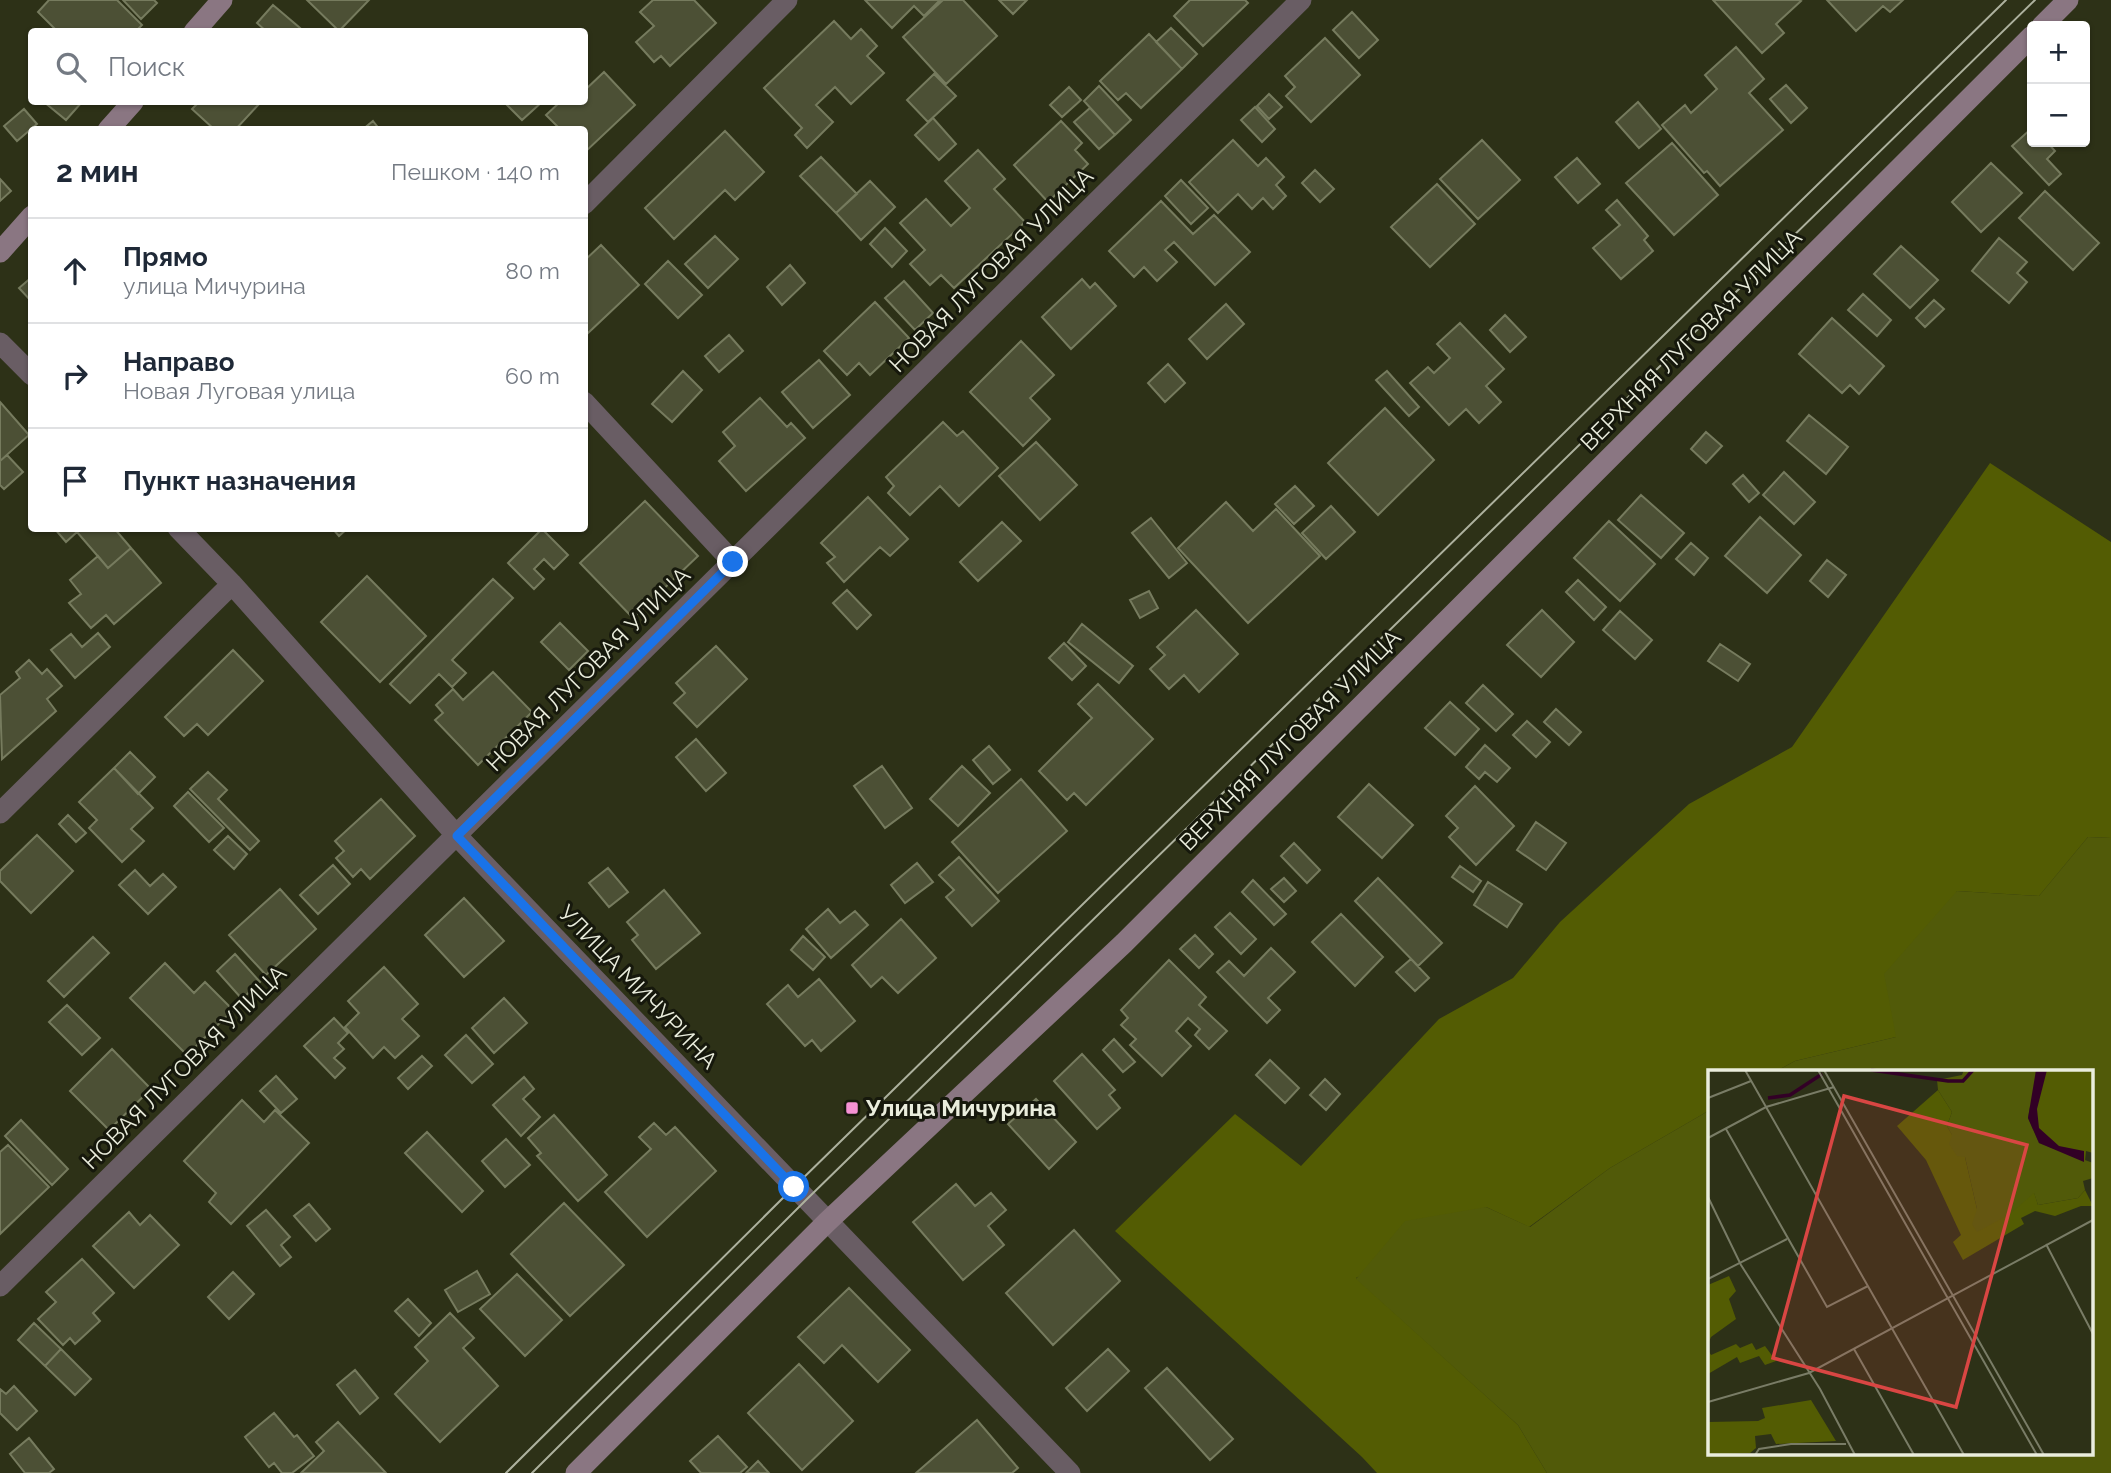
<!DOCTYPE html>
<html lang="ru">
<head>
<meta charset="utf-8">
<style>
  :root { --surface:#fff; --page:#f6f6f7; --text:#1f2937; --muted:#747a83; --line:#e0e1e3 }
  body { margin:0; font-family:Raleway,sans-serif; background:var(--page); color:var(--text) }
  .controls { position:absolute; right:21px; top:21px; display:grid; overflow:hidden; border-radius:7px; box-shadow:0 2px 5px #0004 }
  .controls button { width:63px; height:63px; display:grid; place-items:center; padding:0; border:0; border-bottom:2px solid var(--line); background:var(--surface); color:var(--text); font:35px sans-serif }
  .stop { position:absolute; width:21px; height:21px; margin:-16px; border:5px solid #1a73e8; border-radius:50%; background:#fff }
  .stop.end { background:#1a73e8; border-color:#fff; box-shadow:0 2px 7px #0008 }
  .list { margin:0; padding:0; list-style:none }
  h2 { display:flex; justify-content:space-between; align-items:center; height:91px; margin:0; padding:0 28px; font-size:30px }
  h2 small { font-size:23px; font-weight:400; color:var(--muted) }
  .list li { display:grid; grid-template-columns:46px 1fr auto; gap:21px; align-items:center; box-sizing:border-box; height:105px; padding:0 28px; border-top:2px solid var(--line) }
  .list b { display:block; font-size:26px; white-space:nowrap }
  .list p { margin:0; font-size:23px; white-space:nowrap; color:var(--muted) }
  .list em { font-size:23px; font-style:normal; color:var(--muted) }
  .icon { flex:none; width:38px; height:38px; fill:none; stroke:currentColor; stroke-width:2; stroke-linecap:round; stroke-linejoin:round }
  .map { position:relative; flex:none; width:2111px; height:1473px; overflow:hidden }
  .search { position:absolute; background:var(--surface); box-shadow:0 2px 5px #0004; left:28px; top:28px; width:560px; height:77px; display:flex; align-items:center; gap:18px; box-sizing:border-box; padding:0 24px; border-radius:7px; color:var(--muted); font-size:26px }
  .panel { position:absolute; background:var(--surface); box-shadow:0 2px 5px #0004; left:28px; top:126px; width:560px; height:406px; border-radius:7px }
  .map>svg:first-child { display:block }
  .green { fill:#535c03 }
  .forest { fill:#515a09 }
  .building { fill:#4c5035; stroke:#767b5e; stroke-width:2 }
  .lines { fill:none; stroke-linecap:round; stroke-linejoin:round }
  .street { stroke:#695d64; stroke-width:21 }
  .secondary { stroke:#8a7682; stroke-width:21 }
  .tram { stroke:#adb19e; stroke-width:2 }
  .route { stroke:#1a73e8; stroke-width:9 }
  .poi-dot { fill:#f491d4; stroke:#16180c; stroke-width:2.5 }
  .labels { text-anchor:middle; stroke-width:6; stroke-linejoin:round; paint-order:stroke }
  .street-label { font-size:23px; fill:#eaeddd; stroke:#16180c }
  .poi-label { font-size:23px; font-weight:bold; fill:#eaeddd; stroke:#16180c; text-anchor:start }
  .inset-river { fill:none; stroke:#320026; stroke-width:3.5 }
  .inset-road { fill:none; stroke:#797c66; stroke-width:2 }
  .view { fill:#d94643; fill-opacity:0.15; stroke:#d94643; stroke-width:3.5 }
  .inset-edge { fill:none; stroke:#eaeddd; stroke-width:3.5 }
</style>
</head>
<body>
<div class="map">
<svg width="2111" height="1473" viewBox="0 0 2111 1473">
  <rect width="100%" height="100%" fill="#2d3117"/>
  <!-- green -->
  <path class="green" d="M1990 463 2111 542V838L2088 837 2039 896 1957 891 1896 1037 1795 1061 1775 1072H1710V1110L1610 1168 1529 1227 1486 1207 1356 1278 1518 1425 1547 1473H1377L1362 1457 1115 1231 1235 1114 1301 1166 1439 1019 1513 978 1560 922 1689 804 1792 747Z"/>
  <!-- forest -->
  <path class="forest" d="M2088 837 2111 838V1473H1547L1518 1425 1356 1279 1405 1221 1486 1207 1530 1227 1610 1168 1710 1110V1454H2092V1072H1775L1795 1061 1896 1037 1884 974 1957 891 2039 896Z"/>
  <!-- building -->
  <path class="building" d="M49 0H117L142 25 135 32H58L38 12Z
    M123 0H154L157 3 141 19Z
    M307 0H369L339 31Z
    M653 0H694L716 23 670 66 661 56 654 62 636 42 654 26 640 12Z
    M865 0H940L924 16 914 6 892 28Z
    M943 0H963L997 36 946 84 903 37Z
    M999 0H1027L1013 14Z
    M1190 0H1245L1248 3 1203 46 1174 16Z
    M1713 0H1799L1801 1 1776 24 1784 33 1762 53Z
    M1827 0H1903L1890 12 1883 6 1856 31Z
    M273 5 300 28 297 32H267L257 23Z
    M1352 12 1378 40 1359 58 1333 30Z
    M834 21 851 39 861 29 877 46 867 56 884 73 851 104 835 87 816 105 833 122 807 148 795 135 802 128 764 88Z
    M1171 28 1197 54 1182 69 1156 42Z
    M1149 34 1182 69 1141 108 1126 93 1118 100 1100 81Z
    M1325 38 1360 75 1311 122 1286 96 1295 87 1285 76Z
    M1736 47 1764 79 1749 93 1783 130 1720 186 1707 171 1704 173 1662 125 1685 105 1691 113 1717 89 1705 75Z
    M604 72 635 105 584 153V130H561L546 115 560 102H584V91Z
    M934 74 956 96 928 122 907 100Z
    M1786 85 1807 108 1791 123 1770 99Z
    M1099 86 1131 120 1115 135 1084 101Z
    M1069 87 1081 100 1062 117 1050 105Z
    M1269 94 1282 107 1269 119 1257 106Z
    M44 102H82L66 120Z
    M199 102H258L260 103 235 130H215L192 109Z
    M504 102H542L522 120Z
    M1638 102 1661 129 1639 148 1616 122Z
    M1255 107 1275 129 1262 142 1241 120Z
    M1090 108 1115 135 1099 149 1074 122Z
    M24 109 37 124 17 141 4 126Z
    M933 118 956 144 939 160 915 135Z
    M373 121 380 130H362Z
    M1061 121 1082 143 1075 150 1088 164 1048 202 1014 165Z
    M2032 128V142H2047L2055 151 2047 159 2061 174 2049 185 2012 146Z
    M725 131 764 172 735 200 725 190 674 239 645 208Z
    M1233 140 1258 166 1266 158 1284 177 1276 185 1286 196 1273 209 1263 198 1252 209 1238 194 1218 213 1189 182Z
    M1482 140 1520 180 1478 219 1440 179Z
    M1672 143 1718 195 1674 235 1626 183Z
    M978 150 1005 179 994 189 1025 222 954 288 941 275 930 285 910 264 925 250 900 223 926 199 951 226 970 208 945 181Z
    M821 157 857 194 836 213 800 176Z
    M1577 158 1600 184 1578 203 1555 177Z
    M1991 163 2022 193 1981 232 1952 202Z
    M1315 170 1334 189 1320 202 1302 183Z
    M0 179 11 191 0 201Z
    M1181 180 1208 208 1191 224 1165 196Z
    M870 181 895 207 861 240 836 213Z
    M1437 184 1475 224 1430 267 1391 227Z
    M2045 191 2099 243 2073 270 2019 218Z
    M1617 200 1648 236 1644 240 1653 251 1621 279 1593 248 1620 225 1606 210Z
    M1161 201 1193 234 1214 215 1250 252 1215 285 1174 242 1165 250 1177 262 1157 281 1144 267 1134 277 1109 251Z
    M885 228 907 251 892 267 870 244Z
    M715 236 738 259 708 288 685 264Z
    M1999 238 2027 262 2017 273 2027 282 2009 303 1972 271Z
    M601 245 639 285 588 333 584 329V261Z
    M1901 246 1938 280 1910 308 1874 274Z
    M668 261 702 295 678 318 645 284Z
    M790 265 805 283 782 305 767 287Z
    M32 277V302L19 288Z
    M1082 279 1090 288 1095 283 1116 306 1071 349 1042 317Z
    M904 281 933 313 915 330 885 298Z
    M1863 294 1891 320 1877 336 1848 310Z
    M1934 300 1944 309 1925 327 1916 318Z
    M875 302 909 338 870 375 859 363 847 375 824 351Z
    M1226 304 1244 324 1207 359 1189 339Z
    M1505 315 1526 337 1510 352 1490 330Z
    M1832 318 1884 366 1859 394 1850 385 1842 393 1799 354Z
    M1460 323 1504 369 1486 386 1501 402 1479 423 1466 409 1449 425 1410 383 1428 367 1434 373 1450 358 1437 344Z
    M729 335 743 351 719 372 705 356Z
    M1021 341 1054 375 1030 398 1050 419 1023 446 970 392Z
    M819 360 850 395 813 428 782 392Z
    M1168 364 1185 383 1165 402 1148 383Z
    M683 371 702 390 672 422 652 404Z
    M1387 371 1419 407 1409 416 1376 380Z
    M760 398 787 427 791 423 805 438 746 491 719 461 735 446 723 432Z
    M0 402 29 435 0 461Z
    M1385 408 1434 460 1378 515 1328 463Z
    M1809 415 1848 447 1826 474 1787 441Z
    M943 422 957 436 963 431 998 468 959 506 940 486 910 515 888 493 894 486 886 477Z
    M1706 432 1722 446 1706 463 1691 449Z
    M1036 442 1077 485 1040 520 999 476Z
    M7 455 23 472 4 489 0 485V461Z
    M1784 472 1815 502 1794 524 1763 495Z
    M1743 475 1759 493 1749 502 1733 484Z
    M1295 486 1314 506 1294 524 1275 504Z
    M1641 495 1684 533 1661 558 1618 520Z
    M868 497 908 539 890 556 880 547 844 582 827 563 835 557 821 543Z
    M645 501 698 556 633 618 580 563Z
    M1226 502 1253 531 1276 509 1320 556 1248 623 1178 548Z
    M1331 506 1355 532 1326 559 1302 533Z
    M1760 517 1801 555 1767 593 1725 556Z
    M1151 518 1187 563 1169 578 1132 533Z
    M1609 521 1655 564 1620 601 1574 558Z
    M1002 522 1021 541 978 581 960 562Z
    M54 528H114L131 548 108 568 77 532 66 542Z
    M332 528H348L339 536Z
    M542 529 568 555 554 569 544 559 534 569 544 579 534 589 508 563Z
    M1691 543 1708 558 1694 575 1676 559Z
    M131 548 161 583 114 624 106 615 91 628 69 603 81 594 70 580 98 556 108 568Z
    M1827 560 1846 575 1828 597 1810 581Z
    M367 576 426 636 380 682 321 622Z
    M493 579 513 598 452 660 466 673 452 687 439 674 410 703 390 684Z
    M1578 580 1606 607 1594 620 1566 592Z
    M847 590 871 615 857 629 833 603Z
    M1149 591 1158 608 1140 618 1130 600Z
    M1196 610 1238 654 1199 692 1184 675 1169 689 1150 669 1165 655 1157 647Z
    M1542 610 1574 642 1541 677 1507 645Z
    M1620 611 1652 640 1635 659 1603 630Z
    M560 623 588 651 569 670 541 642Z
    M1082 624 1133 666 1119 683 1068 642Z
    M98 633 110 647 75 678 51 650 71 634 82 647Z
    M1064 643 1086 666 1072 680 1049 658Z
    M1720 644 1750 664 1738 681 1708 661Z
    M716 646 747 679 697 727 674 703 685 693 676 683Z
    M233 650 263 681 208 735 197 724 184 736 165 717Z
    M29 660 42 674 47 669 62 686 47 699 56 711 2 759 0 695 20 678 16 672Z
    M493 672 532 712 478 765 435 720 443 713 436 705 453 689 463 700Z
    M1098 684 1153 739 1086 805 1074 793 1067 800 1039 771 1092 718 1078 704Z
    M1483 685 1513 714 1496 731 1466 703Z
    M1450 702 1479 729 1455 755 1425 728Z
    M1556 709 1581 732 1569 745 1544 722Z
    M1527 721 1550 742 1536 757 1513 735Z
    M696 739 726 773 706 791 676 757Z
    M1485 745 1510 768 1497 782 1485 772 1479 779 1466 767Z
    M989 746 1010 770 993 784 973 760Z
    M130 752 155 777 138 794 114 768Z
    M882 766 912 808 885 828 854 786Z
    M962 766 990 793 958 826 930 799Z
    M114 768 153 808 131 829 144 841 122 862 89 828 97 820 79 802Z
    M208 772 227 790 218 799 259 841 250 850 190 789Z
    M1021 779 1067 831 998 893 952 842Z
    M1369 784 1413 825 1382 858 1338 817Z
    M1475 786 1514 826 1476 865 1449 837 1458 828 1446 816Z
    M188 792 224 828 209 842 174 806Z
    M381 799 415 836 370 879 361 869 353 877 336 858 344 851 335 841Z
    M68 815 86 833 76 842 59 824Z
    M1536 822 1566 843 1546 870 1517 850Z
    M37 835 73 871 31 913 0 881V871Z
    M228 836 247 854 234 869 214 850Z
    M1294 843 1320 870 1307 883 1281 856Z
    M959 857 999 901 972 926 946 897 954 890 939 875Z
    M917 863 933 882 905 903 891 885Z
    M333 865 350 884 318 914 300 895Z
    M1460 866 1481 881 1473 892 1452 877Z
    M608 868 628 892 609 907 589 883Z
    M135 870 150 886 163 874 176 887 148 914 119 885Z
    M1284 878 1296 891 1284 902 1271 889Z
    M1378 878 1442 943 1418 966 1355 901Z
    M1253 880 1286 914 1274 925 1242 892Z
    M1488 882 1522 904 1507 927 1474 905Z
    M280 889 316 929 266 975 229 935Z
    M664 890 700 933 656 969 632 940 638 935 627 922Z
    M464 898 504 941 464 977 425 935Z
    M828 909 840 923 855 911 868 925 831 958 806 929Z
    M1230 913 1256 939 1241 954 1215 927Z
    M1341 914 1383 957 1355 986 1312 942Z
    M901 919 936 958 898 993 882 977 871 987 852 965Z
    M1195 935 1213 954 1199 968 1180 949Z
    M803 936 825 957 813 970 791 950Z
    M93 937 109 953 64 997 48 981Z
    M1271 948 1295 972 1268 998 1280 1010 1267 1023 1217 972 1229 961 1244 976Z
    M235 954 260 982 242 999 217 971Z
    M1411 959 1429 978 1415 991 1396 972Z
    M1169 960 1206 997 1199 1005 1227 1031 1209 1049 1195 1035 1200 1029 1188 1018 1176 1031 1191 1046 1162 1076 1130 1045 1136 1039 1121 1025 1128 1018 1121 1010Z
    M165 963 194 993 205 982 233 1010 187 1055 130 998Z
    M384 967 418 1004 402 1019 419 1036 395 1058 384 1047 373 1058 345 1027 359 1013 348 1001Z
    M819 979 855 1021 821 1051 812 1040 805 1046 767 1004 788 985 798 997Z
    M504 998 527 1023 494 1053 472 1028Z
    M67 1005 100 1038 82 1055 49 1022Z
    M334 1018 348 1033 338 1043 344 1049 334 1058 345 1068 335 1078 304 1046Z
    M466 1035 493 1064 472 1083 445 1055Z
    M1114 1039 1135 1062 1123 1072 1103 1050Z
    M112 1049 151 1089 109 1130 70 1091Z
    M1082 1054 1115 1090 1109 1095 1120 1108 1097 1129 1054 1081Z
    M422 1056 432 1066 408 1089 398 1078Z
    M1270 1060 1299 1088 1285 1103 1256 1075Z
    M276 1076 297 1099 281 1113 260 1091Z
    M524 1077 534 1089 523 1099 540 1117 521 1136 493 1105Z
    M1325 1079 1340 1094 1326 1110 1310 1095Z
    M1036 1099 1076 1142 1049 1169 1008 1124Z
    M242 1100 264 1122 275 1110 309 1143 231 1224 209 1202 216 1193 184 1161Z
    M554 1115 607 1175 578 1201 537 1156 541 1153 528 1138Z
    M21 1120 68 1169 52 1185 5 1136Z
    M654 1123 666 1135 675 1127 716 1171 647 1237 605 1192 651 1149 639 1137Z
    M427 1132 483 1191 462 1212 405 1153Z
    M506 1139 530 1165 505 1187 482 1161Z
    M8 1145 49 1187 0 1234V1152Z
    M956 1184 975 1206 991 1193 1006 1210 988 1226 1004 1245 963 1280 913 1222Z
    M564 1203 624 1265 570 1316 511 1254Z
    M309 1204 330 1229 316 1241 294 1216Z
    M266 1210 290 1237 281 1245 291 1257 280 1266 247 1226Z
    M129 1212 140 1225 150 1215 179 1245 134 1288 93 1246Z
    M1074 1230 1120 1281 1053 1345 1006 1293Z
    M82 1259 114 1293 93 1313 100 1321 75 1344 70 1338 63 1345 38 1319 56 1302 46 1292Z
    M477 1271 490 1294 458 1312 445 1290Z
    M233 1272 254 1294 229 1319 208 1297Z
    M517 1274 562 1320 525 1356 480 1309Z
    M849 1288 910 1350 878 1382 842 1345 824 1363 798 1337Z
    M408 1299 431 1323 419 1336 395 1311Z
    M450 1313 474 1338 463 1348 498 1386 440 1442 395 1394 428 1361 415 1347Z
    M34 1323 61 1349 45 1366 18 1340Z
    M61 1349 91 1379 75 1395 45 1366Z
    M1108 1349 1129 1371 1087 1411 1066 1388Z
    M799 1364 853 1421 802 1470 748 1413Z
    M1167 1368 1233 1439 1210 1460 1145 1388Z
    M355 1370 378 1398 360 1414 337 1385Z
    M14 1386 37 1411 17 1430 0 1413V1389L6 1394Z
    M274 1413 294 1437 297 1435 314 1456 292 1473H282L274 1463 269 1467 245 1437Z
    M977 1420 1018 1468 1012 1473H916Z
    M338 1422 386 1473H301L324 1451 316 1442Z
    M718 1436 747 1467 740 1473H701L690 1461Z
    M29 1438 54 1469 49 1473H25L10 1454Z
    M758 1461 769 1473H746Z"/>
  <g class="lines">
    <!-- street -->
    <path class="street" d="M584 204 787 0
      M0 343 32 375
      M584 402 733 562
      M178 528 232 584 457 836 1070 1473
      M0 813 232 584
      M0 1286 1301 0"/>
    <!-- secondary -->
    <path class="secondary" d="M2042 26 2068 0
      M194 32 222 0
      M108 130 133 102
      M0 252 32 216
      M576 1473 827 1222 1124 943 2032 36"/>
    <!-- tram -->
    <path class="tram" d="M506 1473 794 1187 2006 0
      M532 1473 806 1200 2035 0"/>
  </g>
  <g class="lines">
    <!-- route -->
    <path class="route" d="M733 562 457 836 794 1187"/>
  </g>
  <!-- markers -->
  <rect class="poi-dot" x="845" y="1101" width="14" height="14" rx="3.5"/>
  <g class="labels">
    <!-- street labels -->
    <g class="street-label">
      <text transform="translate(991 270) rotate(-45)" y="8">НОВАЯ ЛУГОВАЯ УЛИЦА</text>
      <text transform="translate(1691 340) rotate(-45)" y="8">ВЕРХНЯЯ ЛУГОВАЯ УЛИЦА</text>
      <text transform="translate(588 669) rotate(-45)" y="8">НОВАЯ ЛУГОВАЯ УЛИЦА</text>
      <text transform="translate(1290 740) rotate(-45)" y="8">ВЕРХНЯЯ ЛУГОВАЯ УЛИЦА</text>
      <text transform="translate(638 987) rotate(46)" y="8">УЛИЦА МИЧУРИНА</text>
      <text transform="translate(184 1067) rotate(-45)" y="8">НОВАЯ ЛУГОВАЯ УЛИЦА</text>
    </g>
    <!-- poi labels -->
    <g class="poi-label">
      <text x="866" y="1116">Улица Мичурина</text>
    </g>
  </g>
  <!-- overview -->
  <g transform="translate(1708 1070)">
    <rect width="385" height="385" fill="#2d3117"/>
    <path d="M328 0H385V83L378 81 377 91 331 73 320 31ZM230 20 244 42 239 56 257 87 269 139 293 147 326 122 330 135 370 128 377 120 385 136H373L347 146 327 141 313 148 316 154 255 190 245 172 253 165 218 90 189 56ZM21 206 28 221 21 229 28 249 3 267 0 274V215ZM44 273 48 280 57 276 68 291 57 295 51 286 32 293 29 287 0 304V280L3 285 28 274 32 278ZM103 330 128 371 68 374 63 364 47 366 48 378 42 383 0 385V352L50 351 57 348 54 338Z" fill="#535c03"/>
    <path d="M256 0H328L320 48 331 73 385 93V108L375 111 377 120 370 128 330 135 326 123 302 144 269 162 264 154 269 139 257 87 249 86 241 74 244 65 239 56 244 42 230 20 229 10 254 5Z" fill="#515a09"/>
    <path d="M328 0H339L329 39 331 58 351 76 376 81V92L331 73 320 48Z" fill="#320026"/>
    <path class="inset-river" d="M163 0 240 11H255L265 0M60 28 82 25 114 4"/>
    <path class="inset-road" d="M37 0 256 385M110 0 329 385M116 0 336 385M0 28 43 11M18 59 119 237 160 216M0 68 58 37 126 17M0 127 33 195 112 319 147 385M338 174 385 264M0 209 79 169M146 279 206 385M0 332 101 303 385 150M47 385 51 379 83 374H138"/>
    <path class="view" d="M136 26 319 75 248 337 65 288Z"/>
    <rect width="385" height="385" class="inset-edge"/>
  </g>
</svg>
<div class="controls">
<button>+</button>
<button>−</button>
</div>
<div class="stop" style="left:794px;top:1187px"></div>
<div class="stop end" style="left:733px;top:562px"></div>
<div class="search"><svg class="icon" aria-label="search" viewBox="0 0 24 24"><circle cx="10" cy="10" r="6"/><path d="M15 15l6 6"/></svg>Поиск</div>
<section class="panel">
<h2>2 мин<small>Пешком · 140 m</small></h2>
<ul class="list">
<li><svg class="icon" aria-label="ahead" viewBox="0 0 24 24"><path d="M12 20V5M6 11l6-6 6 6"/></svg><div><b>Прямо</b><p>улица Мичурина</p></div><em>80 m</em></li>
<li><svg class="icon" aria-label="right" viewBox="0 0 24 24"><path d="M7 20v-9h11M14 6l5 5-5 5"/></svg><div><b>Направо</b><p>Новая Луговая улица</p></div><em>60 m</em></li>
<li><svg class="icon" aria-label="arrive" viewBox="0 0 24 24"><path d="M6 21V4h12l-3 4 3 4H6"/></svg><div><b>Пункт назначения</b></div></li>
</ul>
</section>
</div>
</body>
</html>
